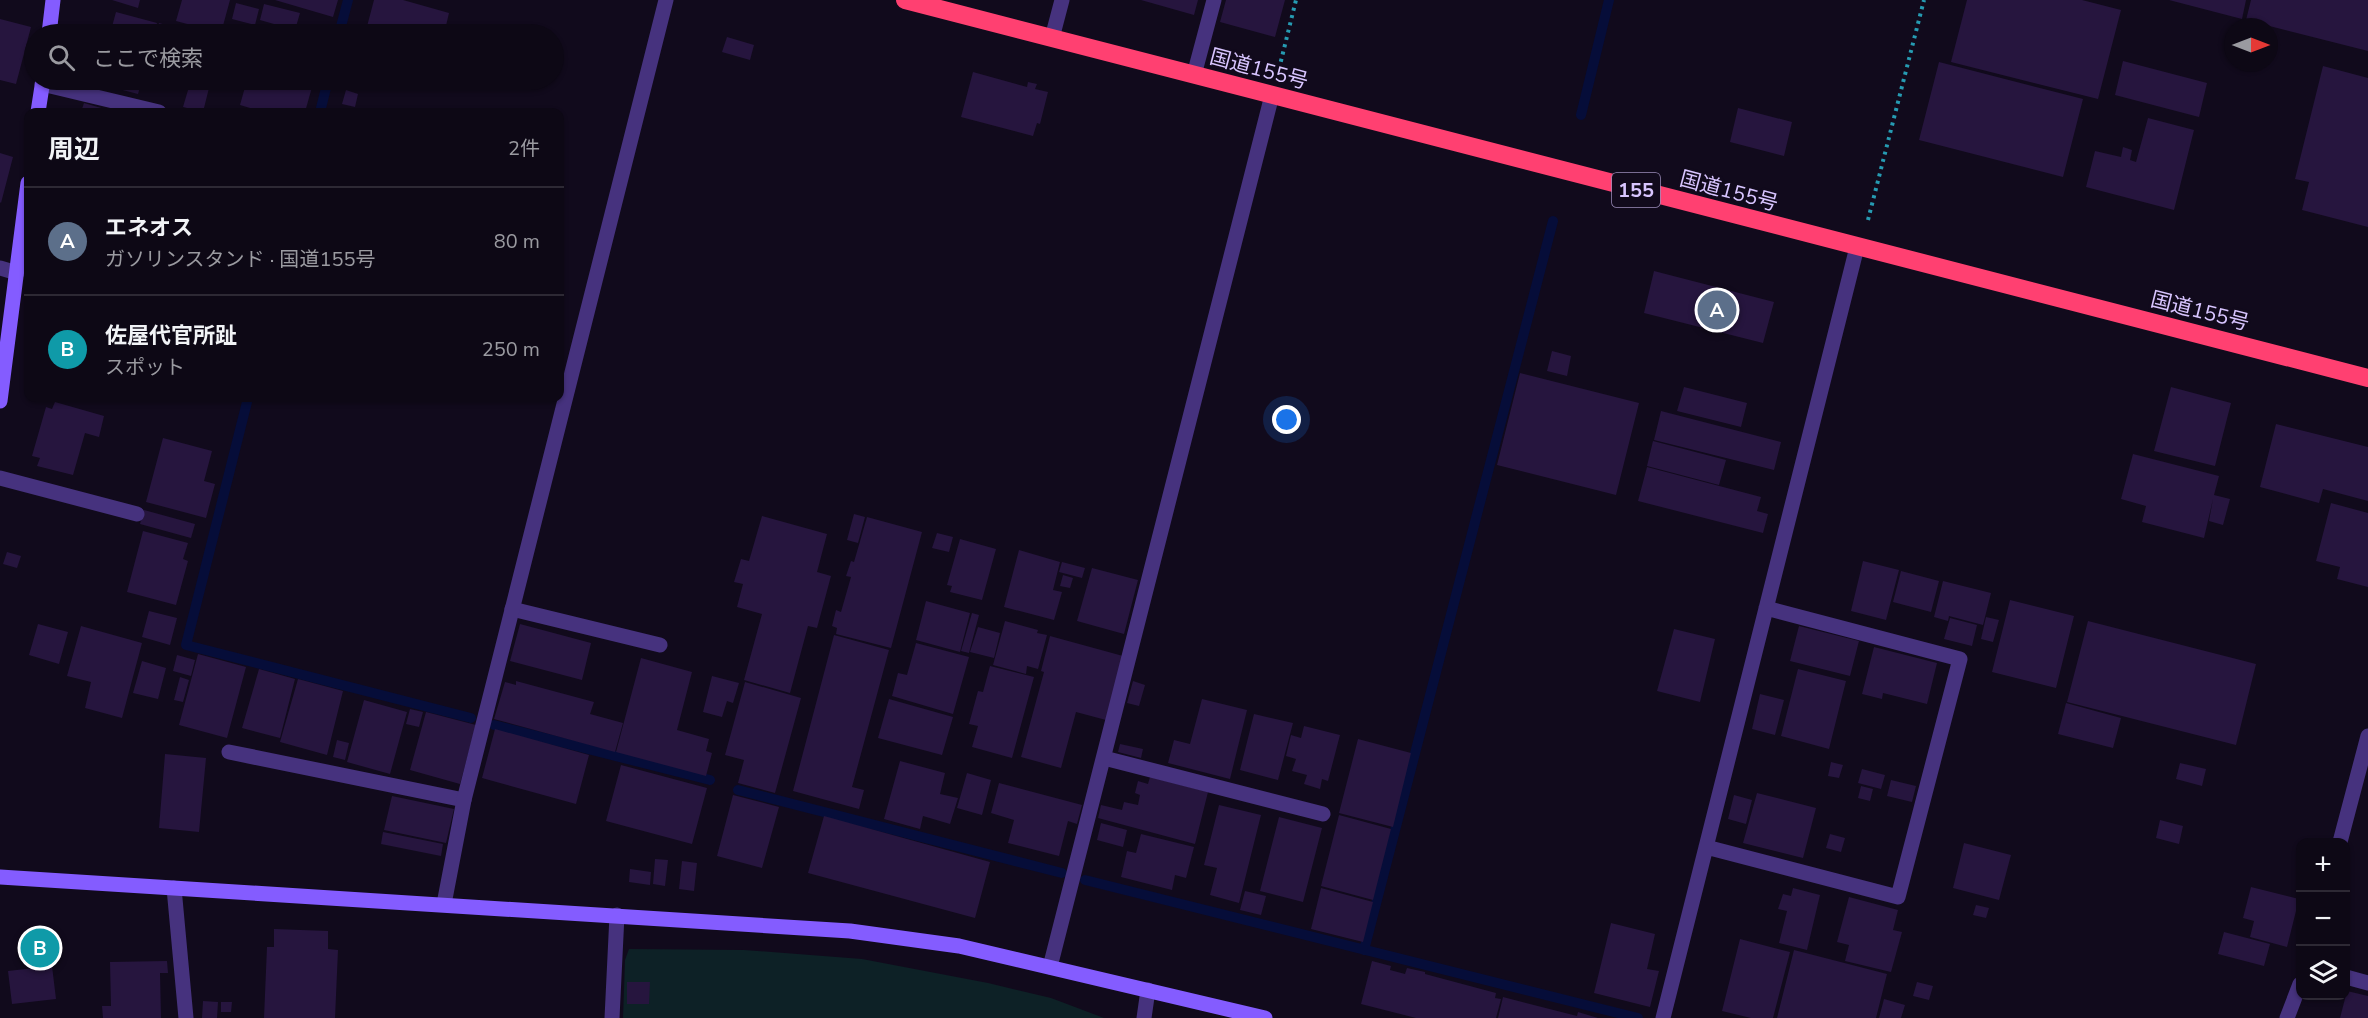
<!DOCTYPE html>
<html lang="ja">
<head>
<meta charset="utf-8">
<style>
  :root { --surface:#0d0815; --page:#1b1622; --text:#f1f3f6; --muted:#9a9aa0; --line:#2d2934; --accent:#00a3f0 }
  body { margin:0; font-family:"Nunito Sans","Noto Sans JP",sans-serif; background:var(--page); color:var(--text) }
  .controls { position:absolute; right:18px; bottom:18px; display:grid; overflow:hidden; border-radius:12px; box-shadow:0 2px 4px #0004 }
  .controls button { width:54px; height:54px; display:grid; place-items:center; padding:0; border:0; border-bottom:2px solid var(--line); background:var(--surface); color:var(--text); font:30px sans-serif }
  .compass { position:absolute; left:2224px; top:18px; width:54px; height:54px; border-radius:50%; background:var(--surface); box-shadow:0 2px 4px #0004; rotate:90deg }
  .you { position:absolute; left:1287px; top:420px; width:21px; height:21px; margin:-15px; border:4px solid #fff; border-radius:50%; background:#1a73e8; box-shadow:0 0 0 9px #1a73e833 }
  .badge { display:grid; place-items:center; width:39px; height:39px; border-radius:50%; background:var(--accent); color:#fff; font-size:20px; font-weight:700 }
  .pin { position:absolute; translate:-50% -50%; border:3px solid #fff; box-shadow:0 2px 6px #0006 }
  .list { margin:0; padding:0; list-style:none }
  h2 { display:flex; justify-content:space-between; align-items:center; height:78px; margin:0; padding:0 24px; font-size:26px }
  h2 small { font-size:20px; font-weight:400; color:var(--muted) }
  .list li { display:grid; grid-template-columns:39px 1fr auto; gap:18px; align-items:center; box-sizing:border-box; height:108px; padding:0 24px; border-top:2px solid var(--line) }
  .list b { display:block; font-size:22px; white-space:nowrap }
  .list p { margin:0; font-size:20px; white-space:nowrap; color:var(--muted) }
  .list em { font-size:20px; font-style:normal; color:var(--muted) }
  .icon { flex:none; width:33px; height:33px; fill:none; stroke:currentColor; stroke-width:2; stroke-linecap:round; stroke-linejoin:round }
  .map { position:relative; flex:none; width:2368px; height:1018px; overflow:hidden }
  .search { position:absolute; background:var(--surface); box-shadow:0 2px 4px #0004; left:24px; top:24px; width:540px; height:66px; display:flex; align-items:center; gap:15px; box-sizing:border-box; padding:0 21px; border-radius:33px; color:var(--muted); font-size:22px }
  .panel { position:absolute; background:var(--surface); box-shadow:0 2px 4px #0004; left:24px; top:108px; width:540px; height:294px; border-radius:12px }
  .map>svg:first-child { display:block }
  .green { fill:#0d2126 }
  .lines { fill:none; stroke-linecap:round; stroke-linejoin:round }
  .stream { stroke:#060d39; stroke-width:10 }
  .building { fill:#26153e }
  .path { stroke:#269bb2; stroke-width:4; stroke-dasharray:3 4.5; stroke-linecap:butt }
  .lane { stroke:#46327e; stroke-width:15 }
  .street { stroke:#46327e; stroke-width:15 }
  .secondary { stroke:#845cff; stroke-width:15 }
  .highway { stroke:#ff4071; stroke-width:18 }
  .labels { text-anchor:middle; stroke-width:5; stroke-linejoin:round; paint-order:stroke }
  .shield { fill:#110a1c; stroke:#9c8dbb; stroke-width:1.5 }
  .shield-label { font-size:20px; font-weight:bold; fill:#d8c5ff }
  .street-label { font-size:21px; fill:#d8c5ff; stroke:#110a1c }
</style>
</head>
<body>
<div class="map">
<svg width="2368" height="1018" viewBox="0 0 2368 1018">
  <rect width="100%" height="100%" fill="#110a1c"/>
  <!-- green -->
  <path class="green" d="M629 949 744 950 862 959 988 983 1051 998 1104 1018H623L625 960Z"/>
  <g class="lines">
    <!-- stream -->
    <path class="stream" d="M339 34 348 0
      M320 112 328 80
      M1581 115 1609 0
      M248 398 186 645 471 718
      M494 725 710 780
      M738 790 1062 873
      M1085 880 1638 1018
      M1364 950 1553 221"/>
  </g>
  <!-- building -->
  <path class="building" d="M112 0H140L138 8Z
    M182 0H230L221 33 176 21Z
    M275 0H338L333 17Z
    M374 0H403L449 13 444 34H365Z
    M1141 0H1198L1194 15Z
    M1226 0H1285L1275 37 1220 22Z
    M1967 0H2082L2121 10 2098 99 1951 62Z
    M2169 0H2246L2242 19Z
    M2251 0H2368V51L2246 20Z
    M236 3 259 9 255 25 232 19Z
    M264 4 300 13 295 30 260 20Z
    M116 12 157 23 154 34H110Z
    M0 19 31 27 16 84 0 80Z
    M159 23 199 34H156Z
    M727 37 754 45 750 60 722 52Z
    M2123 61 2207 83 2199 117 2115 95Z
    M1939 62 2083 99 2063 177 1919 140Z
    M2323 66 2368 78V227L2302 210 2309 182 2295 179Z
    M973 72 1027 87 1028 82 1037 84 1035 89 1048 92 1040 124 1037 123 1033 136 961 117Z
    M113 80H142L138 94 111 87Z
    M191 80 210 84 203 112 183 107Z
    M247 80H314L305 112H248L250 108 240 105Z
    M346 90 358 94 355 107 342 104Z
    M84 103 115 112H81Z
    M1738 108 1792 122 1784 156 1730 142Z
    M2148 118 2194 130 2174 210 2086 187 2095 151 2121 157 2123 147 2132 150 2130 160 2136 162Z
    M0 153 13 157 1 203 0 202Z
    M1654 271 1774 302 1763 343 1644 313Z
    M1552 351 1571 356 1567 376 1547 371Z
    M1520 373 1639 403 1616 495 1497 465Z
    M1684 387 1747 403 1741 427 1677 411Z
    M2171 387 2231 403 2215 466 2154 451Z
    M55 402 104 416 99 437 85 433 73 475 37 466 40 458 32 456 46 407 52 409Z
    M1661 411 1781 442 1774 470 1654 440Z
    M2276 424 2368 447V501L2323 489 2319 503 2260 487Z
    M163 438 212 451 204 481 215 484 206 518 146 502Z
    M1653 441 1726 460 1719 485 1647 466Z
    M2133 454 2219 476 2214 495 2230 499 2223 525 2209 521 2213 499 2204 538 2142 522 2146 506 2121 499Z
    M1647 467 1761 497 1757 511 1768 514 1763 533 1638 501Z
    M2331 503 2368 513V587L2337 579 2340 567 2316 561Z
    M144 510 195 524 191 538 140 524Z
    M854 514 865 517 858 543 847 540Z
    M762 516 827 534 817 572 831 576 817 628 808 626 790 693 744 680 762 614 737 607 743 584 734 582 741 559 749 561Z
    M867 517 922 532 891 648 836 634 837 628 832 626 836 610 841 612 851 577 846 576 851 561 854 562Z
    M143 531 188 543 183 559 188 561 176 605 127 592Z
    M937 533 953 537 949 552 932 548Z
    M960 539 996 549 982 600 950 592 952 586 947 585Z
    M1019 550 1060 562 1053 590 1062 592 1054 620 1004 607Z
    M7 552 21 556 17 568 3 564Z
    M1863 561 1899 570 1886 620 1851 611Z
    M1062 562 1085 568 1082 578 1059 572Z
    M1092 568 1138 580 1124 634 1077 621Z
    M1901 571 1939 581 1931 612 1893 602Z
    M1063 575 1073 578 1070 588 1060 586Z
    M1943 581 1991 593 1983 625 1949 616 1948 621 1934 617Z
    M2010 600 2074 616 2056 688 1992 672Z
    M926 601 970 613 960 652 916 640Z
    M149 611 177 618 170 645 142 637Z
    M972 613 979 615 969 653 961 651Z
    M1986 617 1999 620 1993 642 1981 639Z
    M1950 618 1977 625 1972 646 1944 639Z
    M1005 621 1038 630 1037 633 1047 635 1038 669 1027 666 1026 674 993 665Z
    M2088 621 2256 664 2236 745 2067 702Z
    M38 624 68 632 59 664 29 655Z
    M520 624 591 643 582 680 510 661Z
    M81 626 142 643 122 718 85 708 91 682 67 676Z
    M1799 626 1859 641 1850 676 1790 661Z
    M978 627 1000 633 994 658 970 652Z
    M1674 629 1715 639 1700 702 1657 691Z
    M834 635 889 650 852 787 864 790 859 809 793 791Z
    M1050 636 1123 656 1106 720 1076 712 1061 768 1021 757 1044 672 1041 671Z
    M916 643 969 657 953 714 892 696 898 673 907 675Z
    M1874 647 1937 663 1927 704 1883 693 1882 699 1862 694Z
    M198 654 246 667 227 738 179 725Z
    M177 655 195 660 191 676 173 671Z
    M641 658 692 672 677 730 709 739 706 751 712 753 706 776 616 752Z
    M142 661 166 668 158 699 133 693Z
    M990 666 1034 677 1012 758 972 747 978 726 969 724 978 691 983 692Z
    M259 669 295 679 280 738 242 728Z
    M1798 669 1846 681 1829 749 1781 736Z
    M712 676 739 683 733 703 727 701 722 717 703 712Z
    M180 677 189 680 183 702 174 700Z
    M298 679 343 691 327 755 280 742Z
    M516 681 594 702 590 714 623 723 615 752 494 719 505 682 516 685Z
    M1133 681 1145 685 1139 706 1127 703Z
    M745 682 801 698 775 793 738 783 744 760 725 755Z
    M1760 694 1784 700 1775 735 1752 729Z
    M889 699 953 717 942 755 878 738Z
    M1202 699 1247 710 1230 779 1168 763 1174 740 1190 744Z
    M364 700 407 712 390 774 347 762Z
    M2066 703 2121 718 2113 748 2058 734Z
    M410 709 423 712 419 727 406 724Z
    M426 712 476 725 460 784 410 770Z
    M1254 714 1293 723 1278 780 1240 770Z
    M1304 726 1340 735 1328 781 1322 779 1320 789 1304 784 1307 775 1292 771 1296 759 1286 756 1291 735 1301 738Z
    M495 729 589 755 576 804 482 778Z
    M1358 739 1411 753 1393 827 1339 813Z
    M337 740 349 743 345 760 333 757Z
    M1120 744 1143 749 1141 758 1118 752Z
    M165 754 206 758 199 832 159 828Z
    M900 761 945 773 940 794 958 798 950 824 923 816 920 829 884 819Z
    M1831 762 1843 765 1839 778 1828 776Z
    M2180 763 2206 769 2202 786 2176 779Z
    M621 765 707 788 692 844 606 821Z
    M1862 769 1885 775 1881 789 1858 783Z
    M967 773 991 780 982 815 957 808Z
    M1150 777 1208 792 1195 844 1098 818 1101 805 1122 810 1124 802 1138 805 1140 795 1135 793 1138 781 1148 784Z
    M1891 780 1916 786 1912 802 1887 796Z
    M999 783 1082 805 1077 824 1068 821 1059 856 1008 843 1014 820 991 813Z
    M1861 786 1873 789 1870 801 1858 798Z
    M1757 793 1816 808 1803 858 1743 843Z
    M733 795 779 807 762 868 717 856Z
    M1734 795 1752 800 1746 824 1728 819Z
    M392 796 454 809 446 843 384 830Z
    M1219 805 1261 815 1239 903 1210 895 1217 868 1204 865Z
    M1339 815 1391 829 1373 900 1321 886Z
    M824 816 990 862 975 918 808 873Z
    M1279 817 1322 828 1303 902 1260 891Z
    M2160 820 2183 826 2179 844 2156 838Z
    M1101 823 1127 830 1123 847 1097 840Z
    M383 832 443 844 441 856 381 844Z
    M1141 834 1194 847 1186 878 1175 875 1172 890 1121 877 1127 851 1136 853Z
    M1830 834 1845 838 1841 852 1826 848Z
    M1964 843 2011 855 1999 900 1953 888Z
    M655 859 668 860 665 886 653 884Z
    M682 861 697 863 694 891 679 889Z
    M630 869 651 872 650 885 629 882Z
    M2251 887 2299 899 2287 947 2250 937 2254 921 2243 918Z
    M1321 888 1373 902 1363 942 1311 929Z
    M1793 888 1820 895 1807 950 1779 943 1787 911 1778 909 1783 894 1791 896Z
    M1245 891 1266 896 1261 915 1240 910Z
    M1849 897 1898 910 1893 930 1902 932 1891 972 1845 961 1849 945 1837 942Z
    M1976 905 1989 908 1986 918 1973 915Z
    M1611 923 1655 934 1647 969 1659 971 1650 1007 1594 993Z
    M274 929 328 931V949L338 950 335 1018H264L267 947H274Z
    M2224 932 2270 944 2264 966 2218 954Z
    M1740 939 1790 952 1773 1018H1751L1722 1011Z
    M1794 950 1887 974 1876 1018H1777Z
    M167 961 168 973H160L161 1018H103L102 1006H111L110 962Z
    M1372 961 1391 966 1390 970 1405 974 1407 968 1425 972V974L1496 993 1495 998 1501 999 1496 1018H1416L1361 1004Z
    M52 966 56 999 12 1004 8 971Z
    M627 982H650L649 1004H627Z
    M1917 982 1933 986 1929 1000 1913 996Z
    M2347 991 2368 996V1018H2340Z
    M1503 997 1577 1016 1578 1012 1598 1018H1498Z
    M1884 999 1905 1005 1901 1018H1879Z
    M203 1001 218 1002 217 1018H202Z
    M221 1002H232L231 1012H221Z"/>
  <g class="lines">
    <!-- path -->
    <path class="path" d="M1279 69 1296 0
      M1868 220 1924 0"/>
    <!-- lane -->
    <path class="lane" d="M1052 38 1062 0
      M1194 75 1214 0
      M42 84 159 112
      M0 268 17 273
      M0 478 137 514
      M512 609 660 645
      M229 752 464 800
      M1104 758 1323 814
      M2346 977 2368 983"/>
    <!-- street -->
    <path class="street" d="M2340 842 2368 736
      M1706 847 1898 897 1960 659 1766 608
      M174 888 186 1018
      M444 904 464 800 666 0
      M1050 967 1272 95
      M612 1018 617 915
      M1144 1018 1148 990
      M1663 1018 1857 247
      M2287 1018 2300 984"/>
    <!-- secondary -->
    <path class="secondary" d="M49 34 53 0
      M38 112 43 80
      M0 401 28 183
      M0 877 850 931 959 946 1265 1018"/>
    <!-- highway -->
    <path class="highway" d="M905 0 2368 378"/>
  </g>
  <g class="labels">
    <!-- shield labels -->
    <rect class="shield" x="1612" y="173" width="48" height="34" rx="4.5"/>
    <g class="shield-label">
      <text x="1636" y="197">155</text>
    </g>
    <!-- street labels -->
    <g class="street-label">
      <text transform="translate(1259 69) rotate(15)" y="7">国道155号</text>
      <text transform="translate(1729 191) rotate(15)" y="7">国道155号</text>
      <text transform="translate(2200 311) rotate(14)" y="7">国道155号</text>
    </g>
  </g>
</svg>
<div class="controls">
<button>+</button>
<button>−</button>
<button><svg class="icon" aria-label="layers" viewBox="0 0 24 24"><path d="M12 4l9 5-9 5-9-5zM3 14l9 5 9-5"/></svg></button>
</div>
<svg class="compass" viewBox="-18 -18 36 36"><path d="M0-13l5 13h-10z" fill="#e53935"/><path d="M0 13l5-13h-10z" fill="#9a9aa0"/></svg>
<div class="you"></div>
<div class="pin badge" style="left:1717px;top:310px;background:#5c6f8a">A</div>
<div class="pin badge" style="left:40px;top:948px;background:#0f9aa8">B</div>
<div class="search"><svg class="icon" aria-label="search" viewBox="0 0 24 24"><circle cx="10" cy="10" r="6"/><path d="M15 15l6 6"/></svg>ここで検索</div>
<section class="panel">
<h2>周辺<small>2件</small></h2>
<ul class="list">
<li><span class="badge" style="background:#5c6f8a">A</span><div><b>エネオス</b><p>ガソリンスタンド · 国道155号</p></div><em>80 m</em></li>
<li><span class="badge" style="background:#0f9aa8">B</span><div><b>佐屋代官所趾</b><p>スポット</p></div><em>250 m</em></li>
</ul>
</section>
</div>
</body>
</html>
